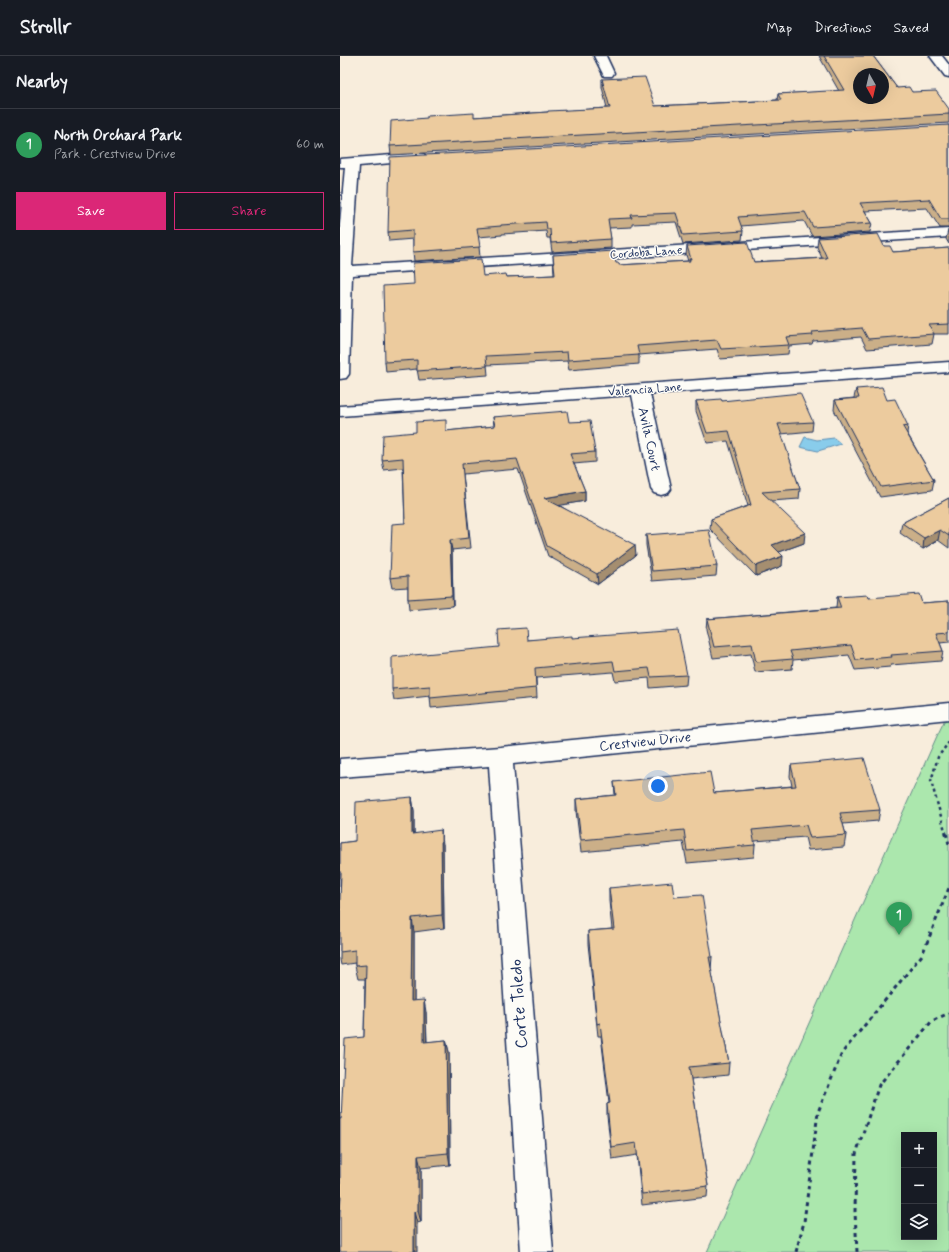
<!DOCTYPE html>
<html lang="en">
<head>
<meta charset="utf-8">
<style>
  :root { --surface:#171b24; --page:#20242c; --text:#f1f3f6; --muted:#9ea1a6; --line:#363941; --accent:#db2777 }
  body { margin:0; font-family:Mynerve,sans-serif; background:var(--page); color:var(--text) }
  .controls { position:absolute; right:12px; bottom:12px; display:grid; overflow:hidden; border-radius:0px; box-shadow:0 4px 16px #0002 }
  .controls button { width:36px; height:36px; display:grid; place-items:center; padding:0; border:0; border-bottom:1px solid var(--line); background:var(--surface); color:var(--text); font:20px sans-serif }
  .compass { position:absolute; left:513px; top:12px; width:36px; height:36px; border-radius:50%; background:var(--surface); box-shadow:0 4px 16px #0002; rotate:172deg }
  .you { position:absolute; left:318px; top:730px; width:14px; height:14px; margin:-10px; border:3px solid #fff; border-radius:50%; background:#1a73e8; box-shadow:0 0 0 6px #1a73e833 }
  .badge { display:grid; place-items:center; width:26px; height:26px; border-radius:50%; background:var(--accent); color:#fff; font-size:13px; font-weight:700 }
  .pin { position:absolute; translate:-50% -33px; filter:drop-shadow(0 1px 2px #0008) }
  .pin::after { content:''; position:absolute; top:21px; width:14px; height:12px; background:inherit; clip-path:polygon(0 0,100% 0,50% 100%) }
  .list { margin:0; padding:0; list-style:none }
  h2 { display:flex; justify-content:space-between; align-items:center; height:52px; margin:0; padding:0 16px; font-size:17px }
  h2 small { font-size:13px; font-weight:400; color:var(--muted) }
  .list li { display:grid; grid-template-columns:26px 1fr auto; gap:12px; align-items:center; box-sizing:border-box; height:72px; padding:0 16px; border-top:1px solid var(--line) }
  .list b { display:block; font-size:15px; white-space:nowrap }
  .list p { margin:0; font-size:13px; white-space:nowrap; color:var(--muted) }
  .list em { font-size:13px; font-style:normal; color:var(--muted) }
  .actions { display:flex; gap:8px; padding:12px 16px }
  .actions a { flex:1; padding:9px 0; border:1px solid var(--accent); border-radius:0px; text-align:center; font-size:14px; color:var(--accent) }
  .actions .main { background:var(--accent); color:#fff }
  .icon { flex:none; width:22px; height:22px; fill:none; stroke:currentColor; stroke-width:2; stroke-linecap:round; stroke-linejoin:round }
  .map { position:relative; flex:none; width:609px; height:1196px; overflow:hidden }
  header { display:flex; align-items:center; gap:24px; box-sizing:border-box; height:56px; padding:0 20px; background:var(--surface); border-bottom:1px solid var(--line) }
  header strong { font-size:19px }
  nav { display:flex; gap:22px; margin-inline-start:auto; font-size:14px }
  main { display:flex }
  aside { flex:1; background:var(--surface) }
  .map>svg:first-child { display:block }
  .green { fill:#abe7ad; stroke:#638b86; fill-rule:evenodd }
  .water { fill:#89cceb; stroke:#5d8db3 }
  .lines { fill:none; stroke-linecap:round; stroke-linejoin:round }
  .minor-casing { stroke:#1b2f5e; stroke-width:3 }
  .path-far1 { stroke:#1b2f5e; stroke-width:2.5; stroke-dasharray:3 3; stroke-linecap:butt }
  .path { stroke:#1b2f5e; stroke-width:3; stroke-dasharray:4 4; stroke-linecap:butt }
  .minor { fill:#fdfcf7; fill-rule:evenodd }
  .wall { fill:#cbaf88; stroke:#1b2f5e }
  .shaded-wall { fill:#a58e6f; stroke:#1b2f5e }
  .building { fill:#eccb9e; stroke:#1b2f5e; fill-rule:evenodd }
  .labels { text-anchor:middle; stroke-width:3; stroke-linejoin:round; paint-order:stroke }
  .far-street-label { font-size:12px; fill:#1b2f5e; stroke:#fdfcf7 }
  .street-label { font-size:14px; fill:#1b2f5e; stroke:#fdfcf7 }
  .near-street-label { font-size:17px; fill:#1b2f5e; stroke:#fdfcf7 }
</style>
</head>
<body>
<header>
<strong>Strollr</strong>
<nav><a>Map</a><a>Directions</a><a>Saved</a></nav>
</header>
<main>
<aside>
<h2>Nearby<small></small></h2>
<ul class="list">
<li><span class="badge" style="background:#2e9e5b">1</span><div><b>North Orchard Park</b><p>Park · Crestview Drive</p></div><em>60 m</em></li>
</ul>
<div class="actions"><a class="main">Save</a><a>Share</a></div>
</aside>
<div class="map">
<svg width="609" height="1196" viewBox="0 0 609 1196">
  <rect width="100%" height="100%" fill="#f8eddc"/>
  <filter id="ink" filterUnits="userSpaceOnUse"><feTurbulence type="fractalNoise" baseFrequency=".025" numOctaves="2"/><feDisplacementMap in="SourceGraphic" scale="8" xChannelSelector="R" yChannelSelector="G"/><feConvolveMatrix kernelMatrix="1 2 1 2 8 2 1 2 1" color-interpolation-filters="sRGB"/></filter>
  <g filter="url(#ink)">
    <!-- green -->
    <path class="green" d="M609 655V1196H367L597 680ZM564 1079H594V1181H564Z"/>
    <!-- water -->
    <path class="water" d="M465 381 477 384 494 382 501 388 478 395 460 391Z"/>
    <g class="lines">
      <defs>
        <path id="minor" d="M254 0H266L274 17 272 20H264Z
          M590 0H602L609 9V21L605 20Z
          M79 97 84 98 86 101 84 104 19 110 12 210 609 173V181L12 219 9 318 6 322 0 323V169L5 111H0V103Z
          M609 306V316L310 338 331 433 328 437 321 439 314 437 311 433 292 339 0 360V350Z
          M609 647V663L173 708 213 1196H181L149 710 0 721V703L160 691Z"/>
      </defs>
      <!-- minor casing -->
      <use href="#minor" class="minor-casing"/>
      <!-- path-far1 -->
      <path class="path-far1" d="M606 778 591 725 598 701 609 686"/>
      <!-- path -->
      <path class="path" d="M606 777 609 788
        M456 1196 464 1166 478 1056 502 997 582 899 609 832
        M517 1196 515 1156 516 1098 539 1029 592 965 609 957"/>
      <!-- minor -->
      <use href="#minor" class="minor"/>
    </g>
    <!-- wall -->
    <path class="wall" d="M479 0H533L557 32 572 36 609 53V67L51 99 50 90 134 61 267 52 262 31V23L315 50 437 44 438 38 499 35Z
      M609 69V172H600L587 152 525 155 532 167 530 176 472 180 464 165 401 170 403 175 402 184 343 188 336 166 292 168V171L269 172 271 183V192L212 196 210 182H207L206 175 162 178V179L138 181 140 201 74 205 73 196V183L49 185 48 176Z
      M609 173V188L606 183 608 174Z
      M478 182 544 190 553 196 609 192V278H594L592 288 527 293 521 281 473 285 472 288 449 290 448 298 380 303 377 293 299 299V308L229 314 227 305 147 309 148 319 79 324 77 313 46 316 45 306 74 228 143 220 167 221 214 219 213 199 276 207 279 209 348 205 346 199 347 190 414 206 482 202 477 191Z
      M516 333 547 344 568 370 567 377 594 424 592 434 540 441 494 354 495 344 514 342Z
      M356 345H382L473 366 472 375 441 378 460 433 459 443 431 445 464 487 439 496 442 510 416 520 370 473 371 463 408 450 388 385 367 387 356 355Z
      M153 361 229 366 255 396V406L234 408 245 435V445L219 449 296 499 258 528 208 500 178 413 123 418 131 492 112 494 113 550 69 554 68 543V531L52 532 50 522 65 467 63 412 44 414 42 404 107 375 154 370Z
      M609 442V492L598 484 583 493 560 477 562 467Z
      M306 479 377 510 376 520 312 525 306 489Z
      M497 541 529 542 582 547 609 545V586L600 587 603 595 601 605 551 609 550 611 515 614 509 599 453 604 452 613 415 616 411 598 373 602 366 573 367 563 496 552Z
      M232 582 347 619 346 629 310 632 309 622 275 625 273 616 196 622 197 642 91 652 90 640 54 644 52 633 159 591 187 584Z
      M451 709 540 754 538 765 503 768 506 779 504 791 468 794 465 781 415 785V789L414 801 347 807 343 786 241 796 236 755V743L275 739 274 726 374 737 452 730 450 720Z
      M72 741 74 755V777L103 788 104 872 74 876V945L86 956 87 986 106 984 109 996 110 1109 81 1112V1166L77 1167 0 1152V1063H1L24 981 25 923H18L15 910V907L1 909 0 904 1 830H0V787L15 785Z
      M269 832 334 841 372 901 371 913 389 1007 388 1019 351 1023 368 1130 367 1141 302 1149 297 1099 272 1103 267 1060V1048L269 1047 261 980H258L248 888V875L272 873 269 845Z"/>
    <!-- shaded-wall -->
    <path class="shaded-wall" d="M245 435V445L205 452 204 442Z
      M600 474 598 484 583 493 584 482Z
      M465 477 464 487 431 499 432 489Z
      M110 484 112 494 113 550 112 540Z
      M295 489 296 499 258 528 257 518Z
      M443 500 442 510 416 520V510Z
      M72 741 74 755V791L72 778Z
      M101 774 103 788 104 872 102 859Z
      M72 862 74 876V958L71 945Z
      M84 944 86 956 87 999 84 986Z
      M106 984 109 996 110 1109 108 1097Z
      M78 1100 81 1112V1166L78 1155Z
      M74 1156 77 1167V1196H74Z"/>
    <!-- building -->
    <path class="building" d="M484 0H533L557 32 569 31 572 36 596 35 609 53V58L50 90 51 65 87 62V60L134 57V61L208 56V55L270 52 262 23 305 21 315 50 441 44 438 38 504 34ZM519 18H543V42H519Z
      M609 69V163H601L589 143 520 147 532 167 473 171 465 156 398 161 403 175 343 179 336 157 291 159 292 162 268 163 271 183 211 187 210 173H207L206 166 161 169V170L137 172 140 191 73 196V174L48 176 50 101Z
      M538 178 544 190H550L553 196 609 192V268L589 269 594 278 528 283 522 272 472 276 473 279 446 281 449 289 381 293 377 284 297 290 299 299 228 304 227 296 146 300 147 310 77 315V304L45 306 43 230 74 228 73 207 141 203 143 220 166 218 167 221 215 219 213 199 273 195 276 207H279V209L350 205 349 203H351L347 190 407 186 414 206 487 202 478 182Z
      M542 331 547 344 555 343 568 370 563 371 594 424 541 431 495 344 519 342 516 333Z
      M460 337 473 366 438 368 460 433 422 436 465 477 432 489 443 500 416 510 371 463 411 449 389 375 367 377 356 345 381 343 382 345Z
      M227 355 229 366 250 365 255 396 230 398 245 435 204 442 295 489 257 518 207 490 177 403 122 408 129 482 110 484 112 540 68 543V520L50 522 52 468 65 467 63 402 42 404 43 379 76 376V366L106 364V375L155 370 153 361Z
      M609 442V480L600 474 584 482 562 467Z
      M369 474 377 510 312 515 306 479Z
      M579 538 582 547 609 545V576L596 577 603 595 551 599 552 601 516 604 511 589 450 595 453 603 416 606 412 588 374 591 367 563 501 552 497 541 528 539 529 542Z
      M186 572 187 584 232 580V582L338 574 347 619 311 621 309 612 275 615 273 605 195 612 196 632 90 642V630L52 633V601L159 591 158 574Z
      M524 702 540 754 500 757 506 779 470 782 466 769 412 774 415 789 347 795 344 774 241 784 236 743 276 739 274 726 370 716 374 737 456 730 451 709Z
      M72 741V778L101 774 102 859 72 862 71 945 84 944V986L106 984 108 1097 78 1100V1155L74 1156V1196H0V1157L1 1140H0V1063H1L5 983 24 981 26 909 15 910V894L0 896V844L1 817H0V787L15 785 16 746Z
      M332 826 334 841 362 839 372 901H369L389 1007 349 1011 368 1130 302 1138 296 1087 271 1091 267 1048 270 1047 260 967 257 968 248 875 274 873 269 832Z"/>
  </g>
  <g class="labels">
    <!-- far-street labels -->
    <g class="far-street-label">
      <text transform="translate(306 196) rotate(-4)" y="4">Cordoba Lane</text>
      <text transform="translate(305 333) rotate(-4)" y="4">Valencia Lane</text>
    </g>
    <!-- street labels -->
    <g class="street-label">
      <text transform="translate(310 383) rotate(78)" y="5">Avila Court</text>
      <text transform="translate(305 685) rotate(-6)" y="5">Crestview Drive</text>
    </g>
    <!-- near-street labels -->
    <g class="near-street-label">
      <text transform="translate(178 948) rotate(-94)" y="6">Corte Toledo</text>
    </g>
  </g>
</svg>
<div class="controls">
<button>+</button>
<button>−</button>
<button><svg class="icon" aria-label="layers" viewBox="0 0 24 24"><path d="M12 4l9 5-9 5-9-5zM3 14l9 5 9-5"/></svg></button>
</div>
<svg class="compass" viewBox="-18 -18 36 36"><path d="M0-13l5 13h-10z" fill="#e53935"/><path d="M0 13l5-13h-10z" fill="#9ea1a6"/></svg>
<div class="you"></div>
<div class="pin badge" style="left:559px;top:879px;background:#2e9e5b">1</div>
</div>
</main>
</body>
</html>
